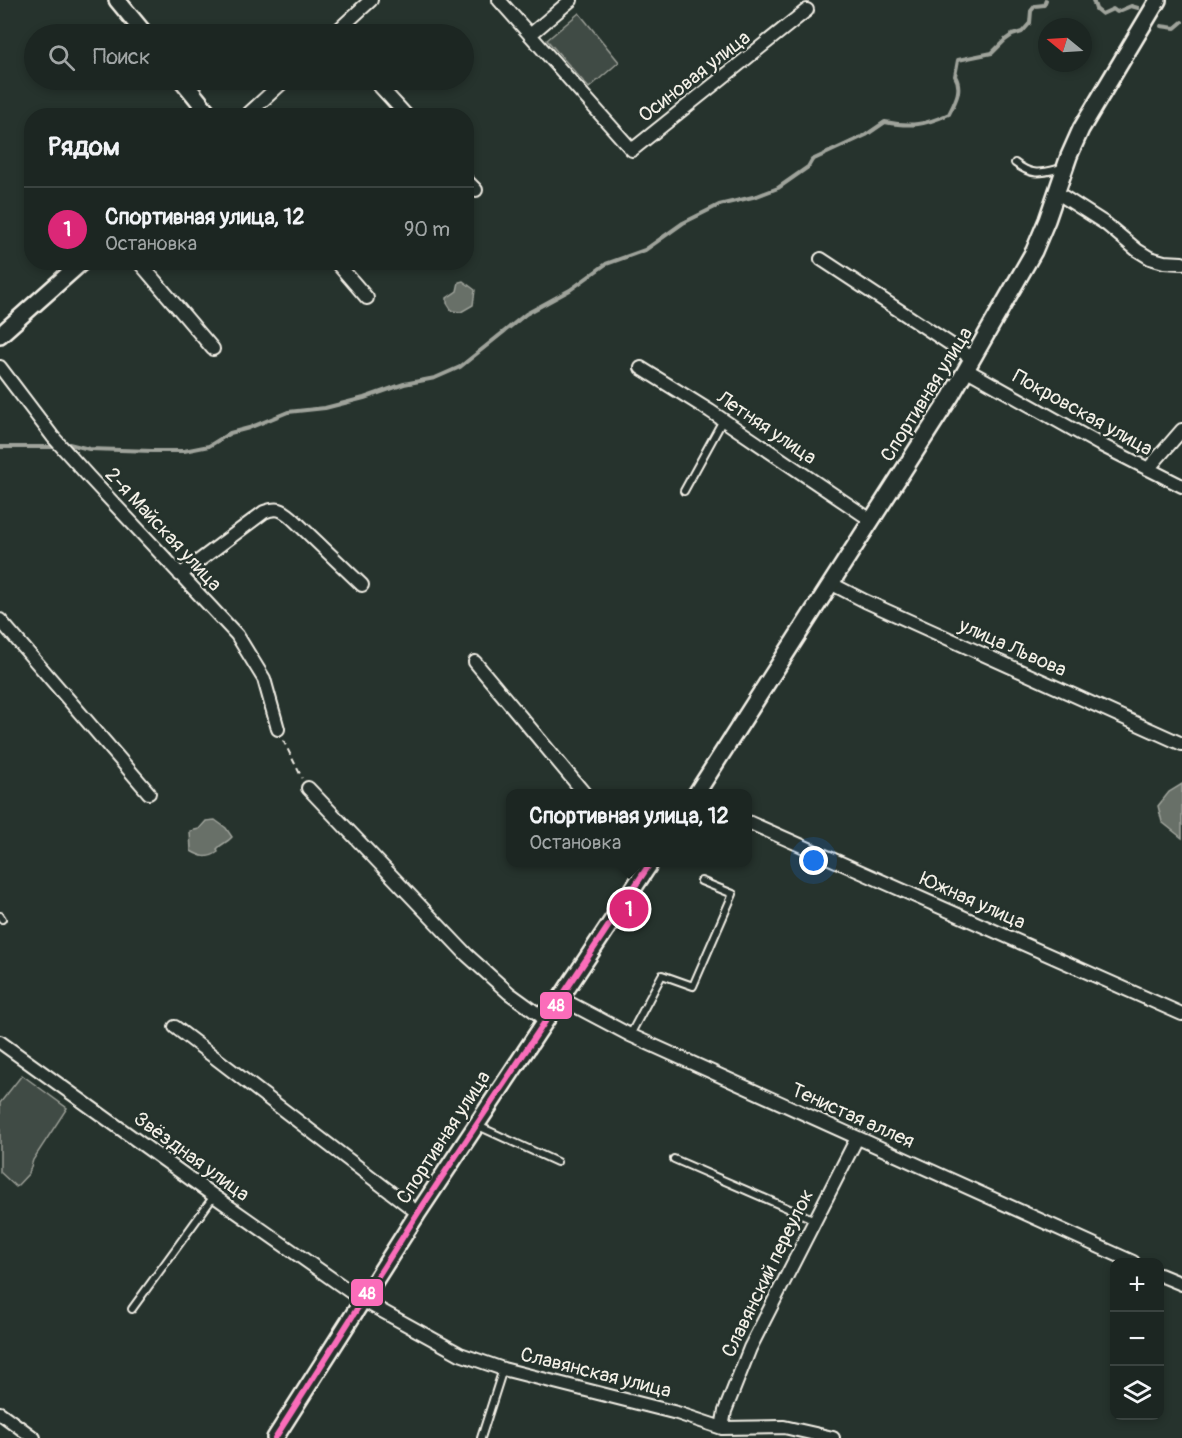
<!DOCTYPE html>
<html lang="ru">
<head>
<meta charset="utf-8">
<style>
  :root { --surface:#1c2622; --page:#252e2a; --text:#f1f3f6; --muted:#a0a5a5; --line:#3a4340; --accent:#db2777 }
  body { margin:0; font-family:Pangolin,sans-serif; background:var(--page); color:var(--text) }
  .controls { position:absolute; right:18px; bottom:18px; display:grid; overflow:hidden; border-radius:12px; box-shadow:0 3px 9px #0003 }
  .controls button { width:54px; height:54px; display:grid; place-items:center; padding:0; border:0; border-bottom:2px solid var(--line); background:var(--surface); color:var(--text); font:30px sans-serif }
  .compass { position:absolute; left:1038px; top:18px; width:54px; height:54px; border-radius:50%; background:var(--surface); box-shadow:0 3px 9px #0003; rotate:288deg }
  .you { position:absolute; left:814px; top:861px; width:21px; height:21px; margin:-15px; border:4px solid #fff; border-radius:50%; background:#1a73e8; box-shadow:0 0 0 9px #1a73e833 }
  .badge { display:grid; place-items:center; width:39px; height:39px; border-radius:50%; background:var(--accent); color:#fff; font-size:20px; font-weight:700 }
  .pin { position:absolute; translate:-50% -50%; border:3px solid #fff; box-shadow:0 2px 6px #0006 }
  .popup { position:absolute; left:506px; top:789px; width:246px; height:78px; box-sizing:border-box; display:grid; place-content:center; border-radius:12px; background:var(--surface); filter:drop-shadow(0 2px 4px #0005); font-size:20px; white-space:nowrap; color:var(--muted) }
  .popup b { font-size:22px; color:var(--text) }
  .popup::after { content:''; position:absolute; left:50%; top:100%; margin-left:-12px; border:12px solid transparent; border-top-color:var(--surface) }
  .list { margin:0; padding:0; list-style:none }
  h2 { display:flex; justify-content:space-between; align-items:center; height:78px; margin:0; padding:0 24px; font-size:26px }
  h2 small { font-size:20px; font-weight:400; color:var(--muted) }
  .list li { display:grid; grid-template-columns:39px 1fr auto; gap:18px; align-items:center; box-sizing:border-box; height:84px; padding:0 24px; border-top:2px solid var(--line) }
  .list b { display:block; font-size:22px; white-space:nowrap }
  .list p { margin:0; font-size:20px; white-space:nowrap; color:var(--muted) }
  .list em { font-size:20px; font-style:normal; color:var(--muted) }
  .icon { flex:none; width:33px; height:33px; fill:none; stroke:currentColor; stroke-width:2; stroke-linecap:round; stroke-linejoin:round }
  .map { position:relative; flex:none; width:1182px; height:1438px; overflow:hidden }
  .search { position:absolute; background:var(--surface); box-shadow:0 3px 9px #0003; left:24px; top:24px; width:450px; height:66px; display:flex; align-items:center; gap:15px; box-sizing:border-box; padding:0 21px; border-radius:33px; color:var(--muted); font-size:22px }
  .panel { position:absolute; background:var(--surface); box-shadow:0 3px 9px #0003; left:24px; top:108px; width:450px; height:162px; border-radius:24px }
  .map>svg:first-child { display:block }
  .green { fill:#414b45; stroke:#9a9e96; stroke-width:1.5 }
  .water { fill:#676f68; stroke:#9fa39b; stroke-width:1.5 }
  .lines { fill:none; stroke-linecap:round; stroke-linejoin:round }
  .stream { stroke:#9fa39b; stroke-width:4 }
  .service-casing { stroke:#f4f1e8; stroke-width:10 }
  .minor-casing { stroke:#f4f1e8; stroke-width:16 }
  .tertiary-casing { stroke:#f4f1e8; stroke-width:20 }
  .path { stroke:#f4f1e8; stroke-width:2; stroke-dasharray:6 4.5; stroke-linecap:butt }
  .service { stroke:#26332d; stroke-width:6 }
  .minor { stroke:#26332d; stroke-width:12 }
  .tertiary { stroke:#26332d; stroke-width:15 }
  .bus-1-casing { stroke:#26332d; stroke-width:10 }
  .bus-1 { stroke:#fb6dba; stroke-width:6 }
  .labels { text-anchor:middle; stroke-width:5; stroke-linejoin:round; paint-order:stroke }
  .street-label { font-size:20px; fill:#f4f1e8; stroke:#26332d }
  .line-badge { stroke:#26332d; stroke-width:2 }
  .badge-label { font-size:16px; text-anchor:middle; font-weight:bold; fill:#fff }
</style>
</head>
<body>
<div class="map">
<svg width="1182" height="1438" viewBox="0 0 1182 1438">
  <rect width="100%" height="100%" fill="#26332d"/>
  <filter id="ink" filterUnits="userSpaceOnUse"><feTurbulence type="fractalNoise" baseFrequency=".0167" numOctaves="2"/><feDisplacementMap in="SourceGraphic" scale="12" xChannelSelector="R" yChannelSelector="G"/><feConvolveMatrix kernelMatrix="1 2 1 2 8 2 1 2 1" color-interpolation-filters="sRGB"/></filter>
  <g filter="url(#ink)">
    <!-- green -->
    <path class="green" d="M579 13 619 62 589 88 547 40Z
      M22 1075 67 1108 33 1160 29 1173 16 1187 0 1172V1103Z"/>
    <!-- water -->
    <path class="water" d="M463 281 475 290 473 305 461 312 452 311 447 303V298L457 291 459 282Z
      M1182 784V838L1162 822 1158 806 1169 792Z
      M215 820 226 828 232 837C227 843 222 843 217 849L218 852C208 859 201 857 191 851L190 831 199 829 206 821Z"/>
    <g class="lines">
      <!-- stream -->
      <path class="stream" d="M1093 0 1096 9 1102 14 1113 9 1117 12 1131 6 1138 8
        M1161 26 1175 28 1182 22
        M69 444 89 449 152 451H184L209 446 230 433 249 428 288 412 325 408 364 398 404 384 435 378 460 367 526 314 570 290 606 264 645 250 683 223 719 205 757 196 778 188 808 167 812 160 866 135 885 122C911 127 925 125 949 114 955 102 963 89 955 76L958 60 992 53 1005 40 1012 35 1022 32 1030 23 1031 11 1035 6 1044 5 1046 0
        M0 447H55"/>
      <defs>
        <path id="service" d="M1015 163C1033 177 1042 173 1062 168
          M684 491 723 420
          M0 916 2 919
          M630 1035 662 975 693 986 733 894 701 881
          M476 1125 557 1162
          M674 1159 815 1220
          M132 1309 214 1196
          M481 1438 503 1369"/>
        <path id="minor" d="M499 0 632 150 807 10
          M334 34 371 0
          M530 35 571 0
          M374 80 407 116
          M246 116 285 80
          M466 180 476 190
          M1056 192 1106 224 1137 250 1150 258 1164 262 1182 263
          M821 259 973 359
          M139 262 213 349
          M336 262 367 298
          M0 367 53 437 89 477 237 635 264 679 278 729
          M641 368 710 411 871 520
          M967 370 1099 444 1182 486
          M1148 469 1182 430
          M180 575 264 512C277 507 282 509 292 518L362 585
          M830 583 865 601 1182 744
          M0 620 149 793
          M475 662 585 794
          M308 788 467 955 509 993 545 1019
          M748 822 1182 1014
          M560 998 630 1035 1133 1262
          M175 1027 418 1213
          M0 1042 214 1196 362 1300 460 1354 503 1369 677 1413 722 1428 784 1427 833 1438
          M1160 1275 1182 1284
          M0 1413 34 1438
          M722 1428 725 1411 750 1348 857 1138"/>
        <path id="tertiary" d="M117 0 145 34
          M182 80 211 116
          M0 335 82 262
          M696 794 951 396 1034 251 1047 220 1069 156 1081 129 1158 0
          M275 1438 418 1213 651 862"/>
      </defs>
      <!-- service casing -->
      <use href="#service" class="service-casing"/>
      <!-- minor casing -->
      <use href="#minor" class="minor-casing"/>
      <!-- tertiary casing -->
      <use href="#tertiary" class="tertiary-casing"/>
      <!-- path -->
      <path class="path" d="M283 740 302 778"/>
      <!-- service -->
      <use href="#service" class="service"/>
      <!-- minor -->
      <use href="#minor" class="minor"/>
      <!-- tertiary -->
      <use href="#tertiary" class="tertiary"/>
      <defs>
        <path id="bus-1" d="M275 1438 418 1213 651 862"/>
      </defs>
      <!-- bus-1 casing -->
      <use href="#bus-1" class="bus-1-casing"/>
      <!-- bus-1 -->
      <use href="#bus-1" class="bus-1"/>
    </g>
  </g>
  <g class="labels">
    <!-- street labels -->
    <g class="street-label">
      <text transform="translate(694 76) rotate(-38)" y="7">Осиновая улица</text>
      <text transform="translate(926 394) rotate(-58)" y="7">Спортивная улица</text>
      <text transform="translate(1083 412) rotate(29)" y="7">Покровская улица</text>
      <text transform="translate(767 427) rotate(34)" y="7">Летняя улица</text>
      <text transform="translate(164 529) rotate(47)" y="7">2-я Майская улица</text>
      <text transform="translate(1013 647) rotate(24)" y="7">улица Львова</text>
      <text transform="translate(973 900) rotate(24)" y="7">Южная улица</text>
      <text transform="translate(853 1115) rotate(24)" y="7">Тенистая аллея</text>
      <text transform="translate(443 1137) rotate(-57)" y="7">Спортивная улица</text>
      <text transform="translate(192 1156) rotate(36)" y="7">Звёздная улица</text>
      <text transform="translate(767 1273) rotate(-64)" y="7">Славянский переулок</text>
      <text transform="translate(596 1372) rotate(14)" y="7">Славянская улица</text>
    </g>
  </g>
  <g class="line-badge">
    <rect x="539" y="991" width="34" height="29" rx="6" fill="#fb6dba"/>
    <rect x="350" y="1278" width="34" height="29" rx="6" fill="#fb6dba"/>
  </g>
  <g class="badge-label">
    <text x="556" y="1011">48</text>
    <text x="367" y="1299">48</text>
  </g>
</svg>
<div class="controls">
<button>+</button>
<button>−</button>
<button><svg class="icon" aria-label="layers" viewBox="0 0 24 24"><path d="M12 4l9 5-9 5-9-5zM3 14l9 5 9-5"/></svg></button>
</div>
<svg class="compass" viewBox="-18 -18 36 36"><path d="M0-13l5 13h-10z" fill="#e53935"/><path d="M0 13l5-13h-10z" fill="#a0a5a5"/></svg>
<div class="you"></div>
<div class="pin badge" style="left:629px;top:909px">1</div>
<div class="popup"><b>Спортивная улица, 12</b>Остановка</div>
<div class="search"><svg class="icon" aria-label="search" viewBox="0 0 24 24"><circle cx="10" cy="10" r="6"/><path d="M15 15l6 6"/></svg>Поиск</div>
<section class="panel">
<h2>Рядом<small></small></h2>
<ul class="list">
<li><span class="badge">1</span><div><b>Спортивная улица, 12</b><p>Остановка</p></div><em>90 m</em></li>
</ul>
</section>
</div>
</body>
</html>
